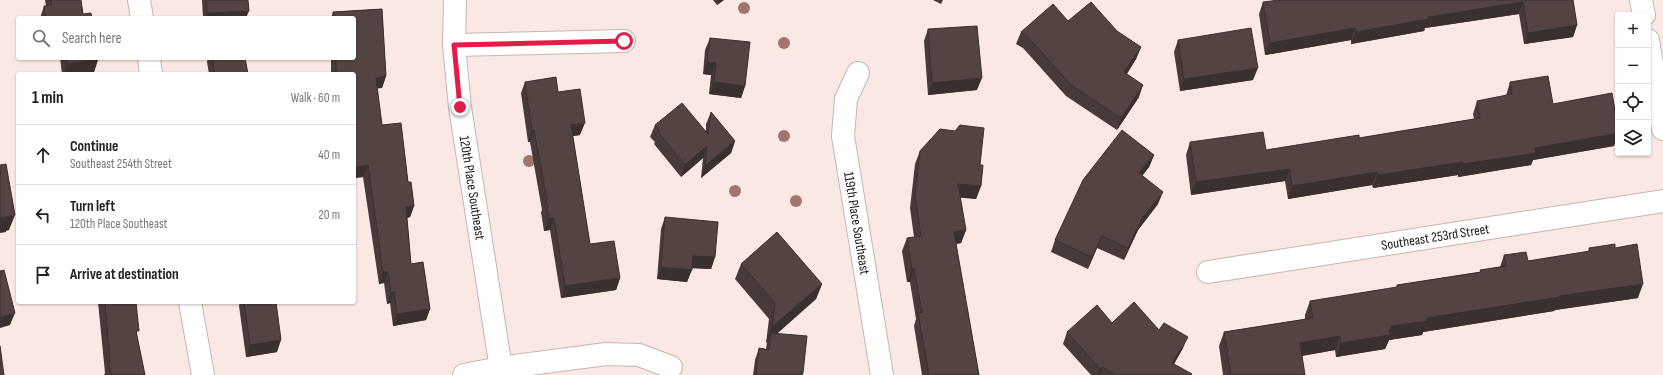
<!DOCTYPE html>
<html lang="en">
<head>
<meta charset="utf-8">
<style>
  :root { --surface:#fff; --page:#f2f2f2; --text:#222; --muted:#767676; --line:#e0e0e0 }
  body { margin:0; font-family:"Sofia Sans Condensed",sans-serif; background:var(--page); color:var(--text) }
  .controls { position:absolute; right:12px; top:12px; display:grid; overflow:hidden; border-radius:4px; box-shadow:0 1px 3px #0004 }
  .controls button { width:36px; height:36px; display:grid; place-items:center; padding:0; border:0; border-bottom:1px solid var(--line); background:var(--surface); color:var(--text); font:20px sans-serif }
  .stop { position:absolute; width:12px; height:12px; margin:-9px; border:3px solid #e11d48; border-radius:50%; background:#fff }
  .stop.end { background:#e11d48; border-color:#fff; box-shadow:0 1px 4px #0008 }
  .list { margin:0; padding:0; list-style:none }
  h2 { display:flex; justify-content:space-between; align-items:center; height:52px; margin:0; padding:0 16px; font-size:17px }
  h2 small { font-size:13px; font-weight:400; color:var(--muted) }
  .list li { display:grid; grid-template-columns:26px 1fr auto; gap:12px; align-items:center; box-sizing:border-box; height:60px; padding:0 16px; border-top:1px solid var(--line) }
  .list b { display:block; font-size:15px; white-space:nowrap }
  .list p { margin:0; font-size:13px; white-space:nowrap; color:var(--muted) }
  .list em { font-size:13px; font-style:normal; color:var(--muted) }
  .icon { flex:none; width:22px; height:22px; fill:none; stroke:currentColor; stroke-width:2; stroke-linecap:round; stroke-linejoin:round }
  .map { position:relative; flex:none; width:1663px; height:375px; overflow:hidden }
  .search { position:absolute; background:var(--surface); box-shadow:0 1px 3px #0004; left:16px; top:16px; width:340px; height:44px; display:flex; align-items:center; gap:10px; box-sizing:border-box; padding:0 14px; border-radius:4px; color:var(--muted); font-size:15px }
  .panel { position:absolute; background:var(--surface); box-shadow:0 1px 3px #0004; left:16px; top:72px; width:340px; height:232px; border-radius:4px }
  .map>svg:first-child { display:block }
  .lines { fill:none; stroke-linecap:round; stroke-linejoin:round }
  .minor-casing { stroke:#c6b5b2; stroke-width:24 }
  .minor { stroke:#fff; stroke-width:22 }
  .tree { fill:#a1766f }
  .wall { fill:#473a39 }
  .shaded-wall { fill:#3a302e }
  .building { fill:#534442; stroke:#3a302e }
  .route { stroke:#e11d48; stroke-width:5 }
  .labels { text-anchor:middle; stroke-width:4; stroke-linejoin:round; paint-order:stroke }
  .street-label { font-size:14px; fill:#1a1413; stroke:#fdf9f8 }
</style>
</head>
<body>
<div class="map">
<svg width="1663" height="375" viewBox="0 0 1663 375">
  <rect width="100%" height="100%" fill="#fae8e5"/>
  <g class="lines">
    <defs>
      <g id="minor">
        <path d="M139 0 142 18"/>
        <path id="s1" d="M455 0 454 45 460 107 502 375"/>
        <path d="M1641 0 1644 15"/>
        <path d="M1648 40 1663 129"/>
        <path d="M454 45 624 41"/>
        <path d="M149 58 151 74"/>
        <path id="s2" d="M858 73 846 99 843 136 882 375"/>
        <path id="s3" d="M1208 272 1663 201"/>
        <path d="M190 302 203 375"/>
        <path d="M464 375 500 368 606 354 639 355 671 367"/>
      </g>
    </defs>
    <!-- minor casing -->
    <use href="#minor" class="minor-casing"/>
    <!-- minor -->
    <use href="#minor" class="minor"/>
  </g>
  <!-- trees -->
  <g class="tree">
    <circle cx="744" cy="8" r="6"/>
    <circle cx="784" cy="43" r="6"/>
    <circle cx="784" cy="136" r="6"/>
    <circle cx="529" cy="161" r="6"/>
    <circle cx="735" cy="191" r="6"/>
    <circle cx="796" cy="201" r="6"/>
  </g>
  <!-- wall -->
  <path class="wall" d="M45 0H81L83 14 92 18H40L44 6H46Z
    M202 0H248L246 18H203Z
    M713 0H724L717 5Z
    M933 0H943L941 4Z
    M1573 0 1577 25 1573 37 1524 44 1519 14 1425 28 1424 31 1351 44V40L1265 55 1259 14 1263 2Z
    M382 9 386 76 382 88H377L382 125 401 123 408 182H411L414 206 410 217 407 218 411 264 423 262 430 309 426 320 393 326 390 303 387 304 384 283 379 284 363 177 354 178V74H326V73L331 72V58H354V18H331L333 12Z
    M1068 21 1141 47 1136 59 1127 74 1139 97 1117 130 1066 96 1023 48 1016 44 1021 32Z
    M928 29 977 90 928 95 924 41Z
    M710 38 745 86 741 98 709 94 711 75 703 74 705 50Z
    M1178 40 1253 80 1180 91 1174 52Z
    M60 58H98L94 72 79 74H62Z
    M208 58H245L248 74H209L207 62Z
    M525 82 558 92 580 135 573 136 590 244 620 278 616 290 561 298 550 230 544 231 541 212 542 210 530 142H528L521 93Z
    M1510 82 1553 104 1614 146 1533 160 1531 165 1458 177V175L1373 188 1372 185 1288 199 1285 181 1191 195 1186 155 1190 142 1266 150 1359 138 1474 119 1473 114 1477 101 1506 96Z
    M711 112 735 141 731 153 701 178 703 158 681 177 654 144 655 142 650 137 655 125 706 131V124Z
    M920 151 980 165 981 186 976 199 960 197 966 230 961 243 956 244 979 375H922L914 326 916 319 910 282H907L902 251 907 238 914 237 910 208 915 164Z
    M1154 155 1149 167 1142 176 1158 204 1138 230 1124 260 1097 248 1088 269 1051 252 1055 240Z
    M665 217 715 257 711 269 692 268 687 282 657 279 661 229Z
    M1589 248H1615L1638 298 1555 310 1554 311 1423 332 1422 335 1389 340 1385 349 1336 357 1335 350 1302 356 1305 375H1223L1219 346 1224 332 1305 319V315L1310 301 1396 288 1397 285 1480 272V270L1500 267 1504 255 1528 261 1588 252Z
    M741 264 822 284 816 299 777 333 803 373V375H753L755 360 759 348 766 349 767 342 766 343 769 319 735 279Z
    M98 302H136L137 336 145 375H104L105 373Z
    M240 302H276L277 352 246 357 239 306Z
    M1159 330 1183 348 1174 364 1192 375H1091L1063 344 1067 332Z"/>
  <!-- shaded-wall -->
  <path class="shaded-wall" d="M719 0H724L717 5Z
    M1523 2 1519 14 1425 28 1424 31 1351 44 1356 32 1428 17Z
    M249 11 246 18H205L207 13Z
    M1577 25 1573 37 1524 44 1528 33Z
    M1355 28 1351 40 1265 55 1270 43Z
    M1141 47 1136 59 1120 84 1124 72Z
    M98 60 94 72 79 74H64L67 64Z
    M707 62 716 63 711 75 703 74Z
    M1258 68 1253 80 1180 91 1184 79Z
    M386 76 382 88 372 89 376 78Z
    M982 78 977 90 928 95 932 83Z
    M714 82 745 86 741 98 709 94Z
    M1143 85 1139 97 1117 130 1121 118Z
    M585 123 580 135 567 137 571 125Z
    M532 130H534L530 142H528Z
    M1618 133V135L1614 146 1533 160 1531 165 1458 177 1463 164 1535 148Z
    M735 141 731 153 701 178 705 166Z
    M707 146 703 158 681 177 685 165Z
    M1154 155 1149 167 1135 185 1139 173Z
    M1463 162 1458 175 1373 188 1378 175Z
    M368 165 363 177 354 178V167Z
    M1290 169 1285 181 1191 195 1196 182Z
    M1377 172 1372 185 1288 199 1292 186Z
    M958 184 981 186 976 199 953 197Z
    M1163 192 1158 204 1138 230 1124 260 1128 248 1142 218Z
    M414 206 410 217 402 219 406 207Z
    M15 215 9 230 6 231V232L0 233V218Z
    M554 218 550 230 544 231 549 219Z
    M966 230 961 243 950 245 954 232Z
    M1102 236 1097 248 1088 269 1092 257Z
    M693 256 715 257 711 269 689 268Z
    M661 267 692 270 687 282 657 279Z
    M912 269H914L910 282H907Z
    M383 272H388L384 283 379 284Z
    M620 278 616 290 561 298 565 286Z
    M822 284 816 299 770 340 771 333 766 343 772 327Z
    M1643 284 1638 298 1555 310 1554 311 1423 332 1422 335 1389 340 1385 349 1336 357 1341 343 1391 326 1427 318 1559 296Z
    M394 291 390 303 387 304 391 293Z
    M430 309 426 320 393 326 397 314Z
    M15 313 10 325 0 328V317Z
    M1340 336 1335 350 1295 357 1300 343Z
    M1188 337 1183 348 1168 374 1172 363Z
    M281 340 277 352 246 357 250 345Z
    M1103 367 1100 375H1098L1100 369Z"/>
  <!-- building -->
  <path class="building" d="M51 0H81L83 14 91 13 92 18H46L44 6 52 5Z
    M207 0H248L249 11 207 13Z
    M1279 0H1573L1577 25 1528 33 1523 2 1428 17V19L1356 32 1355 28 1270 43 1263 2Z
    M1091 2 1117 31 1141 47 1124 72 1143 85 1121 118 1070 84 1027 36 1021 32 1053 4 1068 21Z
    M382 9 386 76 376 78 382 125 401 123 408 182H411L414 206 406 207 411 264 423 262 430 309 397 314 394 291 391 293 388 272H383L368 165 354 167V74H327L326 73 336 72V58H354V18H334L333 12Z
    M977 26 982 78 932 83 928 29Z
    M1251 28 1258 68 1184 79 1178 40Z
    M710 38 750 42 745 86 714 82 716 63 707 62Z
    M66 58H98V60L67 64Z
    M212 58H245L248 74H215Z
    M1548 76 1553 104 1612 93 1618 128V133L1535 148 1536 153 1463 164V162L1378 175 1377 172 1292 186 1290 169 1196 182 1190 142 1263 132 1266 150 1359 135V138L1480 118 1477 101 1512 94 1510 82Z
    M556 77 558 92 580 89 585 123 571 125 590 244 614 241 620 278 565 286 554 218 549 219 546 200H547L534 130H532L525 82Z
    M682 103 708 134 711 112 735 141 705 166 707 146 685 165 658 132 660 131 655 125Z
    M960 125 984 128 980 165H983L981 186 958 184 966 230 954 232 979 375H929L918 313 922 312 914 269H912L907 238 921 236 915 195 920 151 940 129 955 131Z
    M1122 130 1154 155 1139 173 1163 192 1142 218 1128 248 1102 236 1092 257 1055 240 1083 180Z
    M6 164 15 215H11L12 216 0 218V165Z
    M665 217 718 222 715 257 693 256 692 270 661 267Z
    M777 232 822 284 772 327 775 303 741 264Z
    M1615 244V248L1637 244 1643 284 1559 296 1560 297 1427 318V321L1391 326V329L1389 330 1390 335 1341 343 1340 336 1300 343 1305 375H1231L1224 332 1313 318 1310 301 1397 287V285L1481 272 1480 270 1506 266 1504 255 1526 252 1528 261 1590 251 1589 248Z
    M4 270 15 313 0 317V271Z
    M105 302H136L139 331H136L145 375H111L109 363H110Z
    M244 302H276L281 340 250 345Z
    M1134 302 1159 330 1164 323 1188 337 1172 363 1192 374 1191 375H1115L1103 367 1100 369 1067 332 1097 305 1112 323Z
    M771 333 807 336 803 373 801 372V375H756L759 348 769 350Z
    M0 346 4 375H0Z"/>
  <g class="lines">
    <!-- route -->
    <path class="route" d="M460 107 454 45 624 41"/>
  </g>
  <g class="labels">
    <!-- street labels -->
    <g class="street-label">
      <text dy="5" stroke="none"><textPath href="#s1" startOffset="189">120th Place Southeast</textPath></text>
      <text dy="5" stroke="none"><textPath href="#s2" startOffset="154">119th Place Southeast</textPath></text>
      <text dy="5" stroke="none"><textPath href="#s3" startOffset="230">Southeast 253rd Street</textPath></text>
    </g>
  </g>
</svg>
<div class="controls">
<button>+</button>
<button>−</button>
<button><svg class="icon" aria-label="locate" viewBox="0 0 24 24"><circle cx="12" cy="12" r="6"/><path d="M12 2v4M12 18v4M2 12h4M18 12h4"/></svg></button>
<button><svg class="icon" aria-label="layers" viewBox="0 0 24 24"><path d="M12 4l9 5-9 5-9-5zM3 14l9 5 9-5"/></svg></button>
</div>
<div class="stop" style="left:624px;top:41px"></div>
<div class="stop end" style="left:460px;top:107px"></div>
<div class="search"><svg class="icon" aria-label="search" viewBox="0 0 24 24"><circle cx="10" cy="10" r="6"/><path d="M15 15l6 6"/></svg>Search here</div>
<section class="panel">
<h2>1 min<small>Walk · 60 m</small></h2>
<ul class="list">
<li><svg class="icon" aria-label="ahead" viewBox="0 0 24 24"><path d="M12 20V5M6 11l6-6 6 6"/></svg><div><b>Continue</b><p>Southeast 254th Street</p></div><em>40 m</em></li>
<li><svg class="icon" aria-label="left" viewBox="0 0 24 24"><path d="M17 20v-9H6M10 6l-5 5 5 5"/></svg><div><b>Turn left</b><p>120th Place Southeast</p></div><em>20 m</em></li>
<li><svg class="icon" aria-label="arrive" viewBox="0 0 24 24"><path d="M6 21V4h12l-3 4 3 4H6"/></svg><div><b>Arrive at destination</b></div></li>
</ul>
</section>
</div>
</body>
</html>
